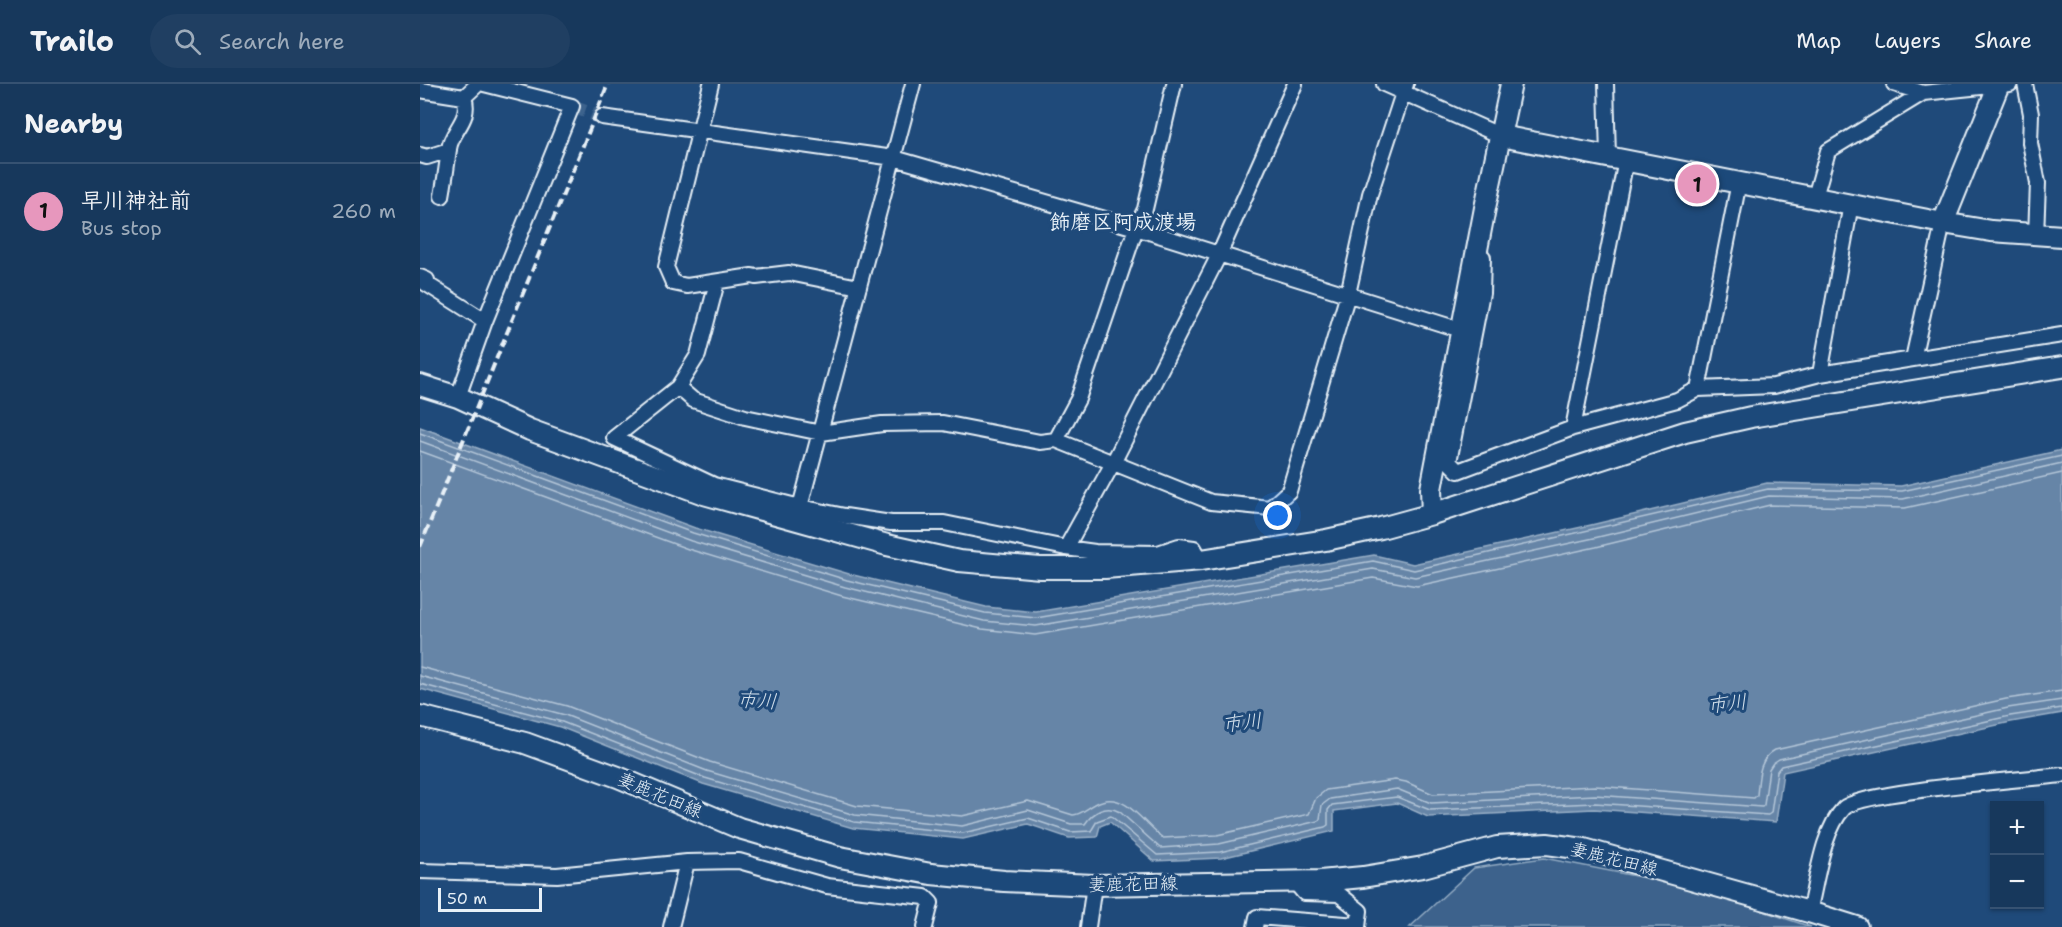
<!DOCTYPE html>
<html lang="en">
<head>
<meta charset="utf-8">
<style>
  :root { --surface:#17385c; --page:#203f62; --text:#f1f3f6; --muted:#9eacbb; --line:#365272; --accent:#e797bd }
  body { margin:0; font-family:"Shantell Sans","Klee One",sans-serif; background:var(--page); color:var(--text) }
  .controls { position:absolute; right:18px; bottom:18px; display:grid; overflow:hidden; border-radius:0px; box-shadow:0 2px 4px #0004 }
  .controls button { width:54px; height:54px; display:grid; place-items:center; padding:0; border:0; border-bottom:2px solid var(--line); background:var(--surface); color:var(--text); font:30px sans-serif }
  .scale { position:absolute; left:18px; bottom:15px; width:104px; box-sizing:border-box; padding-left:6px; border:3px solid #e8f1f8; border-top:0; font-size:16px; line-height:21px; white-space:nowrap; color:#e8f1f8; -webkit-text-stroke:4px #1f4a7a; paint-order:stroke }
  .you { position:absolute; left:858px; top:432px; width:21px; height:21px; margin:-15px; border:4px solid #fff; border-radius:50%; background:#1a73e8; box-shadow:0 0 0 9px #1a73e833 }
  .badge { display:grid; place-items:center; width:39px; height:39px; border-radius:50%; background:var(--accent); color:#111; font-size:20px; font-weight:700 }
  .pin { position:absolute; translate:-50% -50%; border:3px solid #fff; box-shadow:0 2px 6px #0006 }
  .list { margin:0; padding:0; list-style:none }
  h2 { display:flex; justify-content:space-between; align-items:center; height:78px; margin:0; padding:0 24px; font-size:26px }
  h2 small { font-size:20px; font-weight:400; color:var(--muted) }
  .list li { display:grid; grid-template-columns:39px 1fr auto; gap:18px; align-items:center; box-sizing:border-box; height:96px; padding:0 24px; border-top:2px solid var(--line) }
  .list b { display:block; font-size:22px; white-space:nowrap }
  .list p { margin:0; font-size:20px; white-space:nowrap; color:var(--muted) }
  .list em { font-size:20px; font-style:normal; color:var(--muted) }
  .icon { flex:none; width:33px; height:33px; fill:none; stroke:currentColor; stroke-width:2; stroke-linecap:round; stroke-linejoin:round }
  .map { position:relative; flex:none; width:1642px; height:843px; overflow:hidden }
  header { display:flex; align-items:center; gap:36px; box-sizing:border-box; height:84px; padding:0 30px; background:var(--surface); border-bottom:2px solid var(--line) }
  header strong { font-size:28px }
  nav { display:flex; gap:33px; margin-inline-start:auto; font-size:21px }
  .search { width:420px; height:54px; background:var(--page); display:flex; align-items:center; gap:15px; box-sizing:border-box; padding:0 21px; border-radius:33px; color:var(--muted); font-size:22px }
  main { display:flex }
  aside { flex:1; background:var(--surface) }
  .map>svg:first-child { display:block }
  .green { fill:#3c628c; stroke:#92aac2; stroke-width:1.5 }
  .water { fill:#6685a7; stroke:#9ab0c7; stroke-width:1.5 }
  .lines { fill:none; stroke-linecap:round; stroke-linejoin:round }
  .shore { stroke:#b4c6d8; stroke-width:1.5 }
  .street-tunnel { stroke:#3d638d; stroke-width:14; stroke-dasharray:14 7; stroke-linecap:butt }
  .street-casing { stroke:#e8f1f8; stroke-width:18 }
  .secondary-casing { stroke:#e8f1f8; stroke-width:24 }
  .street { stroke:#1f4a7a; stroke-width:14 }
  .secondary { stroke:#1f4a7a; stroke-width:20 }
  .rail { stroke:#e8f1f8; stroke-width:4; stroke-dasharray:9 4.5; stroke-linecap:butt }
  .labels { text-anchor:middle; stroke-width:6; stroke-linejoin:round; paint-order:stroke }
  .street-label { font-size:18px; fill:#e8f1f8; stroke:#1f4a7a }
  .water-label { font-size:20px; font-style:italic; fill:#d4e1ec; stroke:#1f4a7a }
  .quarter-label { font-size:21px; font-weight:bold; fill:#e8f1f8; stroke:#1f4a7a }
</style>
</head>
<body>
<header>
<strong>Trailo</strong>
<div class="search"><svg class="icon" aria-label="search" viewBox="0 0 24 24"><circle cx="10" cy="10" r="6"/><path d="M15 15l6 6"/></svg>Search here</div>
<nav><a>Map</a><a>Layers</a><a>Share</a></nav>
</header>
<main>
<aside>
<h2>Nearby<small></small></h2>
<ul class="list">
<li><span class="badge">1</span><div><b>早川神社前</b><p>Bus stop</p></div><em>260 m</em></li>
</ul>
</aside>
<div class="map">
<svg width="1642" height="843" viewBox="0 0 1642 843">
  <rect width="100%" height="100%" fill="#1f4a7a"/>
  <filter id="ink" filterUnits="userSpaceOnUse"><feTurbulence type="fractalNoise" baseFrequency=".0167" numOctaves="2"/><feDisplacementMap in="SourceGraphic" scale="12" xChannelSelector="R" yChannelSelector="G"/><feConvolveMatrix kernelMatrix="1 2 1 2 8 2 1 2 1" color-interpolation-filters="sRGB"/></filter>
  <g filter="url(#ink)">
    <!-- green -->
    <path class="green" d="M1124 774 1271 803 1391 843H990L1054 784Z"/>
    <!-- water -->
    <path class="water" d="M0 343 275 444 429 490 566 523 616 528 954 471 993 480 1171 441 1347 399 1481 402 1642 366V629L1591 638 1363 688 1356 738 1174 725 1008 733 977 719 914 727V747L801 774 734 777 690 738 680 742 677 753 649 754 608 740 543 755 433 744 283 700 140 643 0 605Z"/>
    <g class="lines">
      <!-- shore -->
      <path class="shore" d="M0 349 273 449 427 496 565 529 616 534 953 477 994 486 1348 405 1482 407 1642 372
        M0 357 271 457 425 503 564 537 616 542 953 485 995 493 1174 454 1349 412 1483 415 1642 379
        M0 367 268 465 422 512 562 545 615 551 953 494 997 502 1176 463 1350 421 1485 424 1642 389
        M0 583 147 622 290 678 437 722 542 732 608 717 653 731C662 731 671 720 682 717 707 709 725 742 743 754L797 751 889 730 896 714 906 706 975 696 986 698 1013 710 1175 702 1334 714 1337 711C1339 694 1338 675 1355 666L1586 615 1642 607
        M0 592 145 631 287 687 435 731 542 742 608 726 651 740H665C673 728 686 720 700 728L740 764 799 760 898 737 900 735 902 721 910 715 977 705 1011 719 1175 711 1342 723 1344 721 1349 685 1353 679 1359 675 1588 624 1642 616
        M0 600 142 638 285 694 434 738 543 749 608 734 650 748 671 747 677 737 691 732 737 771 800 768 905 743 908 741V726L912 721 977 713 1010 726 1175 719 1348 731 1351 729 1357 687 1361 682 1590 632 1642 624"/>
      <!-- street-tunnel -->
      <path class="street-tunnel" d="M152 22 182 33"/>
      <defs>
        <path id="street" d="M291 0 246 183 253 199 267 202 332 192 336 193 369 189 439 203
          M964 0 1081 52
          M1186 0 1188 73
          M1474 0 1503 9
          M1605 0 1611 30 1610 59 1618 99 1616 152
          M0 6 44 13 58 0
          M182 33 474 74 716 144 1041 246
          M0 71 7 73 29 66
          M22 112C25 96 27 81 29 65 31 46 52 36 44 13
          M1395 113 1408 67 1503 9 1590 0
          M1063 173 1062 209 1029 378 1038 387 1153 344 1257 316 1278 305 1354 302 1400 290 1642 251
          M0 193 7 196 5 199 65 237
          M1493 275 1523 139
          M1400 290 1431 120
          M258 303 273 316 325 333 401 349 462 340 523 339 620 358 636 356 791 418 850 424 869 407 928 210 950 110 986 0
          M1278 305 1319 98
          M38 313 65 237 152 22 64 0
          M1153 344 1206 76
          M636 356 658 315 716 144 725 125 754 0
          M294 401 194 354 258 303 278 271 297 198
          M284 410 294 401 380 423 425 432 471 439H524L646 464 675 468 738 469 759 462 774 464 781 476
          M380 423 493 0
          M646 464 693 379 799 171 875 0
          M0 787 137 791 267 778 319 777 407 802 505 813 511 819 505 843
          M874 797 884 809 919 810 940 827 938 843
          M1389 828C1397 797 1402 747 1424 724 1441 707 1609 695 1642 691
          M251 843 267 778
          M668 843 674 801
          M835 843 837 833 938 841"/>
        <path id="secondary" d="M1081 52 1523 139 1571 147 1642 152
          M1523 139 1579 0
          M0 301 38 313 110 346 284 410 467 461 539 477 620 484H685L781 476 906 456 961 444 1012 430 1265 348 1331 333 1642 283
          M1012 430 1011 405 1065 124 1091 0
          M0 632 105 659 198 693 319 744 420 773 511 790 584 797 674 801 900 797 943 793 1003 783 1077 763 1127 760 1164 765 1389 828 1437 843"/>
      </defs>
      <!-- street casing -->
      <use href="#street" class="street-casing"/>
      <!-- secondary casing -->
      <use href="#secondary" class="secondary-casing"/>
      <!-- street -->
      <use href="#street" class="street"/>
      <!-- secondary -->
      <use href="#secondary" class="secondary"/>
      <!-- rail -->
      <path class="rail" d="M0 463 188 0"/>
    </g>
  </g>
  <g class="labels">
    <!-- street labels -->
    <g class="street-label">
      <text transform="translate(240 711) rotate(23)" y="6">妻鹿花田線</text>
      <text transform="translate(1194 775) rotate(14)" y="6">妻鹿花田線</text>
      <text transform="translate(713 800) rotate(-1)" y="6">妻鹿花田線</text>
    </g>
    <!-- water labels -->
    <g class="water-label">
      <text transform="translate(337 616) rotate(4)" y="7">市川</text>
      <text transform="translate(1307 619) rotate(-6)" y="7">市川</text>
      <text transform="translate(822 638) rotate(-6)" y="7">市川</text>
    </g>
    <!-- quarter labels -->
    <g class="quarter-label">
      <text x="703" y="145">飾磨区阿成渡場</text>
    </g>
  </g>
</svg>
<div class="controls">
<button>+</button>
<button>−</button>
</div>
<div class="scale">50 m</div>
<div class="you"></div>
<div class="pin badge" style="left:1277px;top:100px">1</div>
</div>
</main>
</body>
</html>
